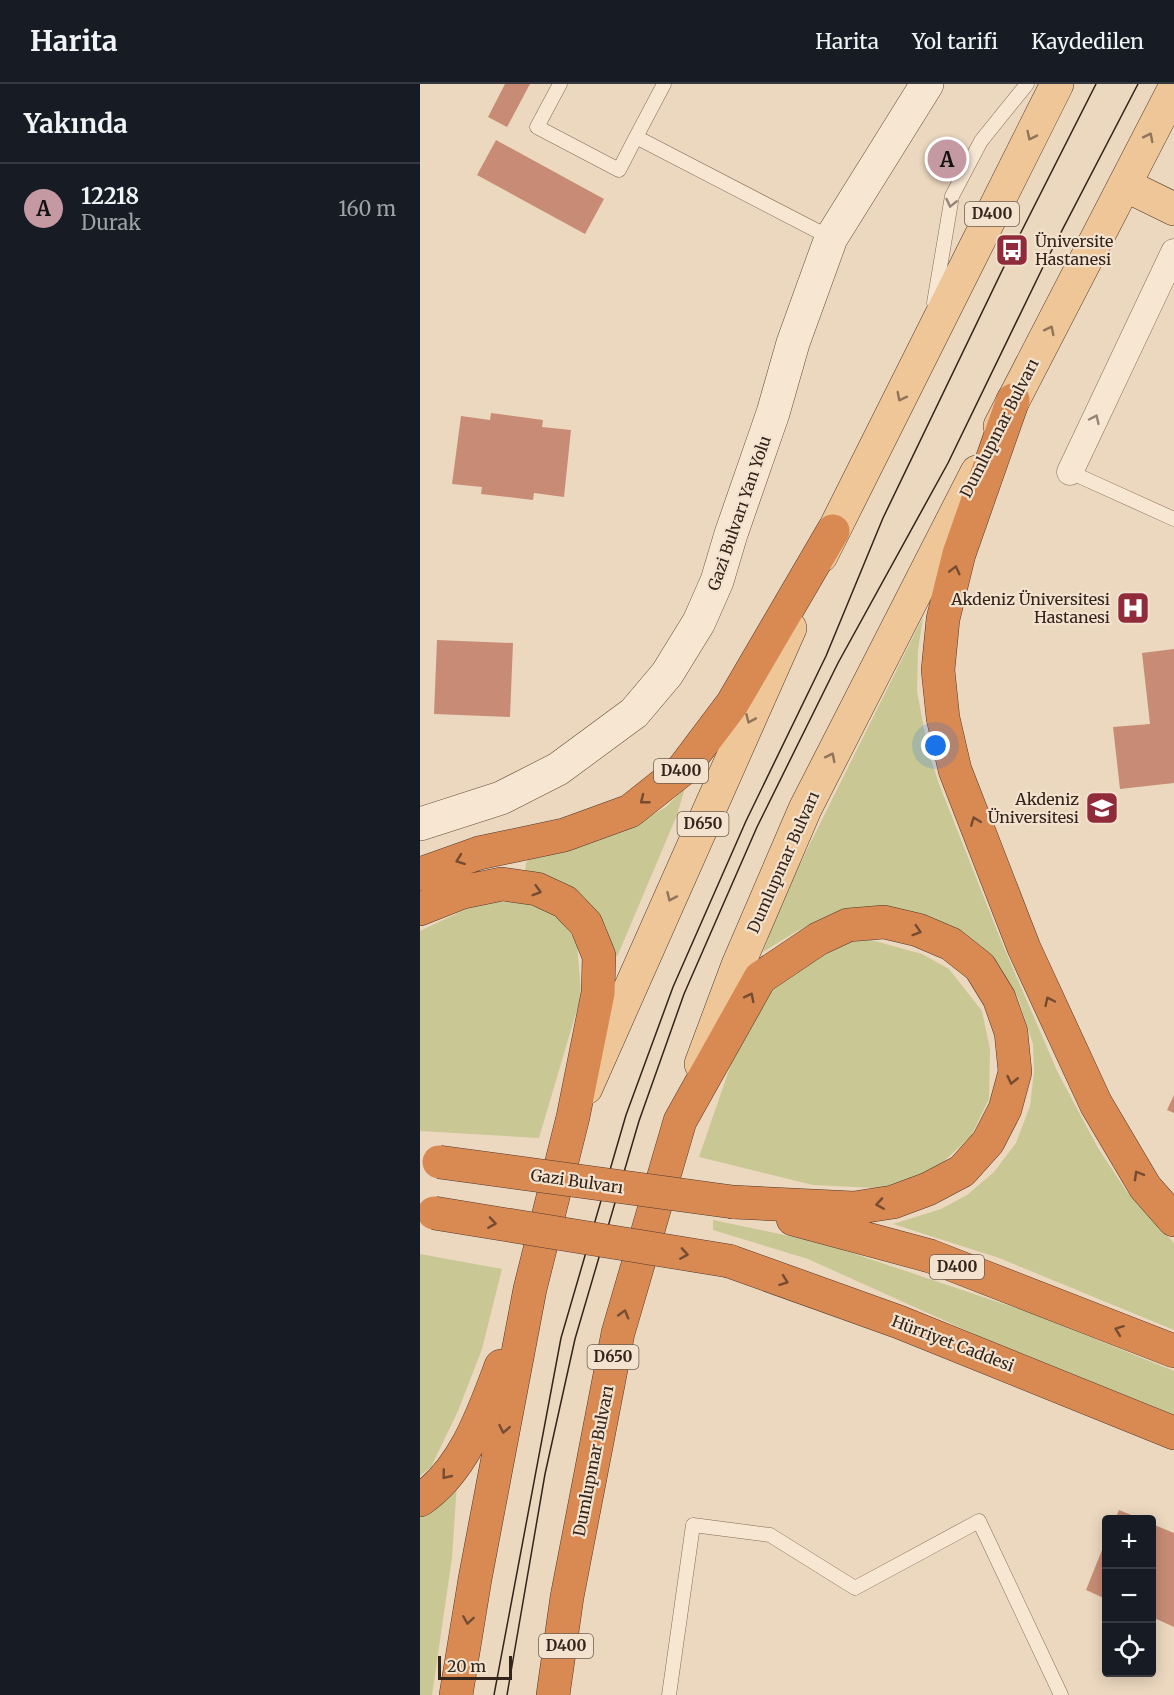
<!DOCTYPE html>
<html lang="tr">
<head>
<meta charset="utf-8">
<style>
  :root { --surface:#171b24; --page:#20242c; --text:#f1f3f6; --muted:#9ea1a6; --line:#363941; --accent:#c599a2 }
  body { margin:0; font-family:Merriweather,serif; background:var(--page); color:var(--text) }
  .controls { position:absolute; right:18px; bottom:18px; display:grid; overflow:hidden; border-radius:6px; box-shadow:0 3px 15px #0003 }
  .controls button { width:54px; height:54px; display:grid; place-items:center; padding:0; border:0; border-bottom:2px solid var(--line); background:var(--surface); color:var(--text); font:30px sans-serif }
  .scale { position:absolute; left:18px; bottom:15px; width:74px; box-sizing:border-box; padding-left:6px; border:3px solid #33241c; border-top:0; font-size:16px; line-height:21px; white-space:nowrap; color:#33241c; -webkit-text-stroke:4px #f3e3ce; paint-order:stroke }
  .you { position:absolute; left:516px; top:662px; width:21px; height:21px; margin:-15px; border:4px solid #fff; border-radius:50%; background:#1a73e8; box-shadow:0 0 0 9px #1a73e833 }
  .badge { display:grid; place-items:center; width:39px; height:39px; border-radius:50%; background:var(--accent); color:#111; font-size:20px; font-weight:700 }
  .pin { position:absolute; translate:-50% -50%; border:3px solid #fff; box-shadow:0 2px 6px #0006 }
  .list { margin:0; padding:0; list-style:none }
  h2 { display:flex; justify-content:space-between; align-items:center; height:78px; margin:0; padding:0 24px; font-size:26px }
  h2 small { font-size:20px; font-weight:400; color:var(--muted) }
  .list li { display:grid; grid-template-columns:39px 1fr auto; gap:18px; align-items:center; box-sizing:border-box; height:90px; padding:0 24px; border-top:2px solid var(--line) }
  .list b { display:block; font-size:22px; white-space:nowrap }
  .list p { margin:0; font-size:20px; white-space:nowrap; color:var(--muted) }
  .list em { font-size:20px; font-style:normal; color:var(--muted) }
  .icon { flex:none; width:33px; height:33px; fill:none; stroke:currentColor; stroke-width:2; stroke-linecap:round; stroke-linejoin:round }
  .map { position:relative; flex:none; width:754px; height:1611px; overflow:hidden }
  header { display:flex; align-items:center; gap:36px; box-sizing:border-box; height:84px; padding:0 30px; background:var(--surface); border-bottom:2px solid var(--line) }
  header strong { font-size:28px }
  nav { display:flex; gap:33px; margin-inline-start:auto; font-size:21px }
  main { display:flex }
  aside { flex:1; background:var(--surface) }
  .map>svg:first-child { display:block }
  .green { fill:#c9c794 }
  .building { fill:#c88c76 }
  .lines { fill:none; stroke-linecap:round; stroke-linejoin:round }
  .lane-casing { stroke:#836958; stroke-width:15 }
  .street-casing { stroke:#836958; stroke-width:27 }
  .secondary-casing { stroke:#654a3c; stroke-width:34 }
  .primary-casing { stroke:#51382d; stroke-width:34 }
  .highway-casing { stroke:#51382d; stroke-width:34 }
  .lane { stroke:#f7e6d2; stroke-width:14 }
  .street { stroke:#f7e6d2; stroke-width:26 }
  .secondary { stroke:#f7e6d2; stroke-width:33 }
  .primary { stroke:#eec697; stroke-width:33 }
  .highway { stroke:#d98952; stroke-width:33 }
  .tram { stroke:#33241c; stroke-width:1.5 }
  .highway-bridge-casing { stroke:#51382d; stroke-width:34; stroke-linecap:butt }
  .highway-bridge { stroke:#d98952; stroke-width:33 }
  .oneway { stroke:#90755a }
  .oneway2 { stroke:#958577 }
  .oneway3 { stroke:#754c32 }
  .labels { text-anchor:middle; stroke-width:4.5; stroke-linejoin:round; paint-order:stroke }
  .shield { fill:#f3e3ce; stroke:#6d5d51; stroke-width:1.5 }
  .shield-label { font-size:15px; font-weight:bold; fill:#33241c }
  .poi-label { font-size:16px; fill:#33241c; stroke:#f3e3ce; text-anchor:end }
  .street-label { font-size:16px; fill:#33241c; stroke:#f3e3ce }
</style>
</head>
<body>
<header>
<strong>Harita</strong>
<nav><a>Harita</a><a>Yol tarifi</a><a>Kaydedilen</a></nav>
</header>
<main>
<aside>
<h2>Yakında<small></small></h2>
<ul class="list">
<li><span class="badge">A</span><div><b>12218</b><p>Durak</p></div><em>160 m</em></li>
</ul>
</aside>
<div class="map">
<svg width="754" height="1611" viewBox="0 0 754 1611">
  <rect width="100%" height="100%" fill="#ecd8bf"/>
  <!-- green -->
  <path class="green" d="M503 533 498 566 497 607 508 666 519 700 582 859 638 989 678 1064 707 1108 754 1159V1246L579 1174 473 1140 521 1125 547 1111 574 1088 596 1059 610 1022 614 988 613 960 598 914 582 887 556 860 396 838 377 847 343 868 362 816Z
    M265 704 257 731 197 873C190 861 189 845 181 834 163 809 131 800 105 787L106 779 111 771 219 739 246 723Z
    M61 818H107L134 828 157 858 161 912 119 1054 0 1047V847Z
    M451 856 502 870 529 885 562 927 570 965 569 1015 551 1052 522 1079 475 1105 393 1101 279 1073 310 983 335 925 368 887 403 861Z
    M293 1136 402 1159 611 1229 754 1287V1334L594 1268 388 1175 293 1146Z
    M0 1170 82 1185 62 1265 38 1327 11 1383 0 1392Z
    M37 1399 32 1474 12 1611H0V1432Z"/>
  <!-- building -->
  <path class="building" d="M85 0H110L87 43 68 33Z
    M76 56 184 115 165 150 57 91Z
    M71 329 123 336 122 343 151 346 144 413 114 409 113 416 61 410 62 403 32 400 41 332 70 336Z
    M17 556 93 559 90 633 14 630Z
    M754 565V699L700 705 693 643 730 640 722 569Z
    M754 1011V1029L747 1026Z
    M699 1426 721 1435V1436H695Z
    M732 1440 754 1449V1543L732 1533Z
    M686 1456V1515L666 1506Z"/>
  <g class="lines">
    <defs>
      <path id="lane" d="M140 0 117 43 199 86 216 53
        M244 0 216 53 411 154
        M514 219 532 112 561 57 607 0
        M650 388 754 435
        M249 1611 273 1441 350 1451 435 1504 559 1437 641 1611"/>
      <path id="street" d="M650 388 754 168"/>
      <path id="secondary" d="M0 740 81 714 138 685 214 629 247 590 279 538 297 497 311 450 353 329 373 259 411 154 507 0"/>
      <path id="primary" d="M705 101 754 125
        M580 342 754 5
        M401 472 637 0
        M281 980 318 881 385 725 557 388
        M166 1004 370 544"/>
      <path id="highway" d="M593 316 539 470 523 535 518 586 523 634 535 686 604 864 676 1020 725 1103 754 1136
        M0 790 59 769 144 751 210 727 263 685 312 620 413 447
        M0 825 43 808 82 800 117 805 145 818 166 840 179 872 178 909 153 1033 110 1205 55 1495 36 1611
        M373 1135 510 1172 754 1267
        M309 1177 479 1238 754 1349
        M0 1416C44 1386 63 1330 81 1282
        M133 1611 147 1513 198 1249 260 1037 340 894 398 855 428 841 464 838 498 846 531 860 560 883 579 914 591 948 595 988 585 1025 568 1058 542 1087 508 1105 473 1118 434 1124 313 1118"/>
    </defs>
    <!-- lane casing -->
    <use href="#lane" class="lane-casing"/>
    <!-- street casing -->
    <use href="#street" class="street-casing"/>
    <!-- secondary casing -->
    <use href="#secondary" class="secondary-casing"/>
    <!-- primary casing -->
    <use href="#primary" class="primary-casing"/>
    <!-- highway casing -->
    <use href="#highway" class="highway-casing"/>
    <!-- lane -->
    <use href="#lane" class="lane"/>
    <!-- street -->
    <use href="#street" class="street"/>
    <!-- secondary -->
    <use href="#secondary" class="secondary"/>
    <!-- primary -->
    <use href="#primary" class="primary"/>
    <!-- highway -->
    <use href="#highway" class="highway"/>
    <!-- tram -->
    <path class="tram" d="M74 1611 141 1254 206 1031 253 903 326 737 406 572 463 434 592 166 676 0
      M87 1611 125 1390 155 1255 219 1037 264 910 337 743 418 579 528 379 623 183 718 0"/>
    <defs>
      <path id="highway-bridge" d="M19 1078 313 1118
        M14 1129 309 1177"/>
    </defs>
    <!-- highway-bridge casing -->
    <use href="#highway-bridge" class="highway-bridge-casing"/>
    <!-- highway-bridge -->
    <use href="#highway-bridge" class="highway-bridge"/>
  </g>
  <!-- one-way arrows -->
  <defs><path id="oneway-chevron" d="M-2-3.5L2.5 0L-2 3.5" fill="none" stroke-width="1.6" stroke-linecap="round" stroke-linejoin="round" transform="scale(1.5)"/></defs>
  <g class="oneway">
    <use href="#oneway-chevron" transform="translate(611 52) rotate(116)"/>
    <use href="#oneway-chevron" transform="translate(729 53) rotate(-63)"/>
    <use href="#oneway-chevron" transform="translate(630 246) rotate(-63)"/>
    <use href="#oneway-chevron" transform="translate(481 313) rotate(117)"/>
    <use href="#oneway-chevron" transform="translate(330 635) rotate(114)"/>
    <use href="#oneway-chevron" transform="translate(411 673) rotate(-63)"/>
    <use href="#oneway-chevron" transform="translate(251 813) rotate(114)"/>
  </g>
  <g class="oneway2">
    <use href="#oneway-chevron" transform="translate(531 119) rotate(103)"/>
    <use href="#oneway-chevron" transform="translate(675 335) rotate(-65)"/>
  </g>
  <g class="oneway3">
    <use href="#oneway-chevron" transform="translate(535 486) rotate(-76)"/>
    <use href="#oneway-chevron" transform="translate(224 716) rotate(142)"/>
    <use href="#oneway-chevron" transform="translate(555 737) rotate(-111)"/>
    <use href="#oneway-chevron" transform="translate(40 776) rotate(160)"/>
    <use href="#oneway-chevron" transform="translate(117 807) rotate(16)"/>
    <use href="#oneway-chevron" transform="translate(497 847) rotate(18)"/>
    <use href="#oneway-chevron" transform="translate(330 913) rotate(-63)"/>
    <use href="#oneway-chevron" transform="translate(629 917) rotate(-115)"/>
    <use href="#oneway-chevron" transform="translate(592 996) rotate(103)"/>
    <use href="#oneway-chevron" transform="translate(718 1091) rotate(-120)"/>
    <use href="#oneway-chevron" transform="translate(460 1120) rotate(171)"/>
    <use href="#oneway-chevron" transform="translate(72 1139) rotate(9)"/>
    <use href="#oneway-chevron" transform="translate(264 1170) rotate(9)"/>
    <use href="#oneway-chevron" transform="translate(364 1197) rotate(20)"/>
    <use href="#oneway-chevron" transform="translate(204 1230) rotate(-74)"/>
    <use href="#oneway-chevron" transform="translate(699 1246) rotate(-159)"/>
    <use href="#oneway-chevron" transform="translate(84 1345) rotate(101)"/>
    <use href="#oneway-chevron" transform="translate(26 1391) rotate(129)"/>
    <use href="#oneway-chevron" transform="translate(48 1536) rotate(99)"/>
  </g>
  <!-- icons -->
  <defs>
    <symbol id="bus-square" viewBox="-11 -11 22 22"><rect x="-9" y="-9" width="18" height="18" rx="4" fill="#902b3b" stroke="#f3e3ce"/><path d="M-5-6H5V4H4V6H2V4H-2V6H-4V4H-5ZM-3.5-4V0h7V-4ZM-3.5 1.2v1.5H-2V1.2ZM2 1.2v1.5H3.5V1.2Z" fill="#fff"/></symbol>
    <symbol id="hospital-square" viewBox="-11 -11 22 22"><rect x="-9" y="-9" width="18" height="18" rx="4" fill="#902b3b" stroke="#f3e3ce"/><path d="M-5-5h3v3.5h4V-5h3V5h-3V1.5h-4V5h-3Z" fill="#fff"/></symbol>
    <symbol id="university-square" viewBox="-11 -11 22 22"><rect x="-9" y="-9" width="18" height="18" rx="4" fill="#902b3b" stroke="#f3e3ce"/><path d="M0-5L7-2L0 1L-7-2ZM-4 1L0 2.5L4 1V4Q0 6-4 4Z" fill="#fff"/></symbol>
  </defs>
  <g fill-rule="evenodd">
    <use href="#bus-square" x="573" y="147" width="38" height="38"/>
    <use href="#hospital-square" x="694" y="505" width="38" height="38"/>
    <use href="#university-square" x="663" y="705" width="38" height="38"/>
  </g>
  <g class="labels">
    <!-- shield labels -->
    <g class="shield">
      <rect x="545" y="118" width="54" height="24" rx="4.5"/>
      <rect x="234" y="675" width="54" height="24" rx="4.5"/>
      <rect x="257.5" y="728" width="51" height="24" rx="4.5"/>
      <rect x="510" y="1171" width="54" height="24" rx="4.5"/>
      <rect x="167.5" y="1261" width="51" height="24" rx="4.5"/>
      <rect x="119" y="1550" width="54" height="24" rx="4.5"/>
    </g>
    <g class="shield-label">
      <text x="572" y="135">D400</text>
      <text x="261" y="692">D400</text>
      <text x="283" y="745">D650</text>
      <text x="537" y="1188">D400</text>
      <text x="193" y="1278">D650</text>
      <text x="146" y="1567">D400</text>
    </g>
    <!-- poi labels -->
    <g class="poi-label">
      <text x="615" y="163" text-anchor="start">Üniversite<tspan x="615" dy="18">Hastanesi</tspan></text>
      <text x="690" y="521">Akdeniz Üniversitesi<tspan x="690" dy="18">Hastanesi</tspan></text>
      <text x="659" y="721">Akdeniz<tspan x="659" dy="18">Üniversitesi</tspan></text>
    </g>
    <!-- street labels -->
    <g class="street-label">
      <text transform="translate(579 344) rotate(-63)" y="6">Dumlupınar Bulvarı</text>
      <text transform="translate(319 429) rotate(-71)" y="6">Gazi Bulvarı Yan Yolu</text>
      <text transform="translate(363 778) rotate(-66)" y="6">Dumlupınar Bulvarı</text>
      <text transform="translate(157 1097) rotate(8)" y="6">Gazi Bulvarı</text>
      <text transform="translate(533 1259) rotate(21)" y="6">Hürriyet Caddesi</text>
      <text transform="translate(173 1377) rotate(-79)" y="6">Dumlupınar Bulvarı</text>
    </g>
  </g>
</svg>
<div class="controls">
<button>+</button>
<button>−</button>
<button><svg class="icon" aria-label="locate" viewBox="0 0 24 24"><circle cx="12" cy="12" r="6"/><path d="M12 2v4M12 18v4M2 12h4M18 12h4"/></svg></button>
</div>
<div class="scale">20 m</div>
<div class="you"></div>
<div class="pin badge" style="left:527px;top:75px">A</div>
</div>
</main>
</body>
</html>
